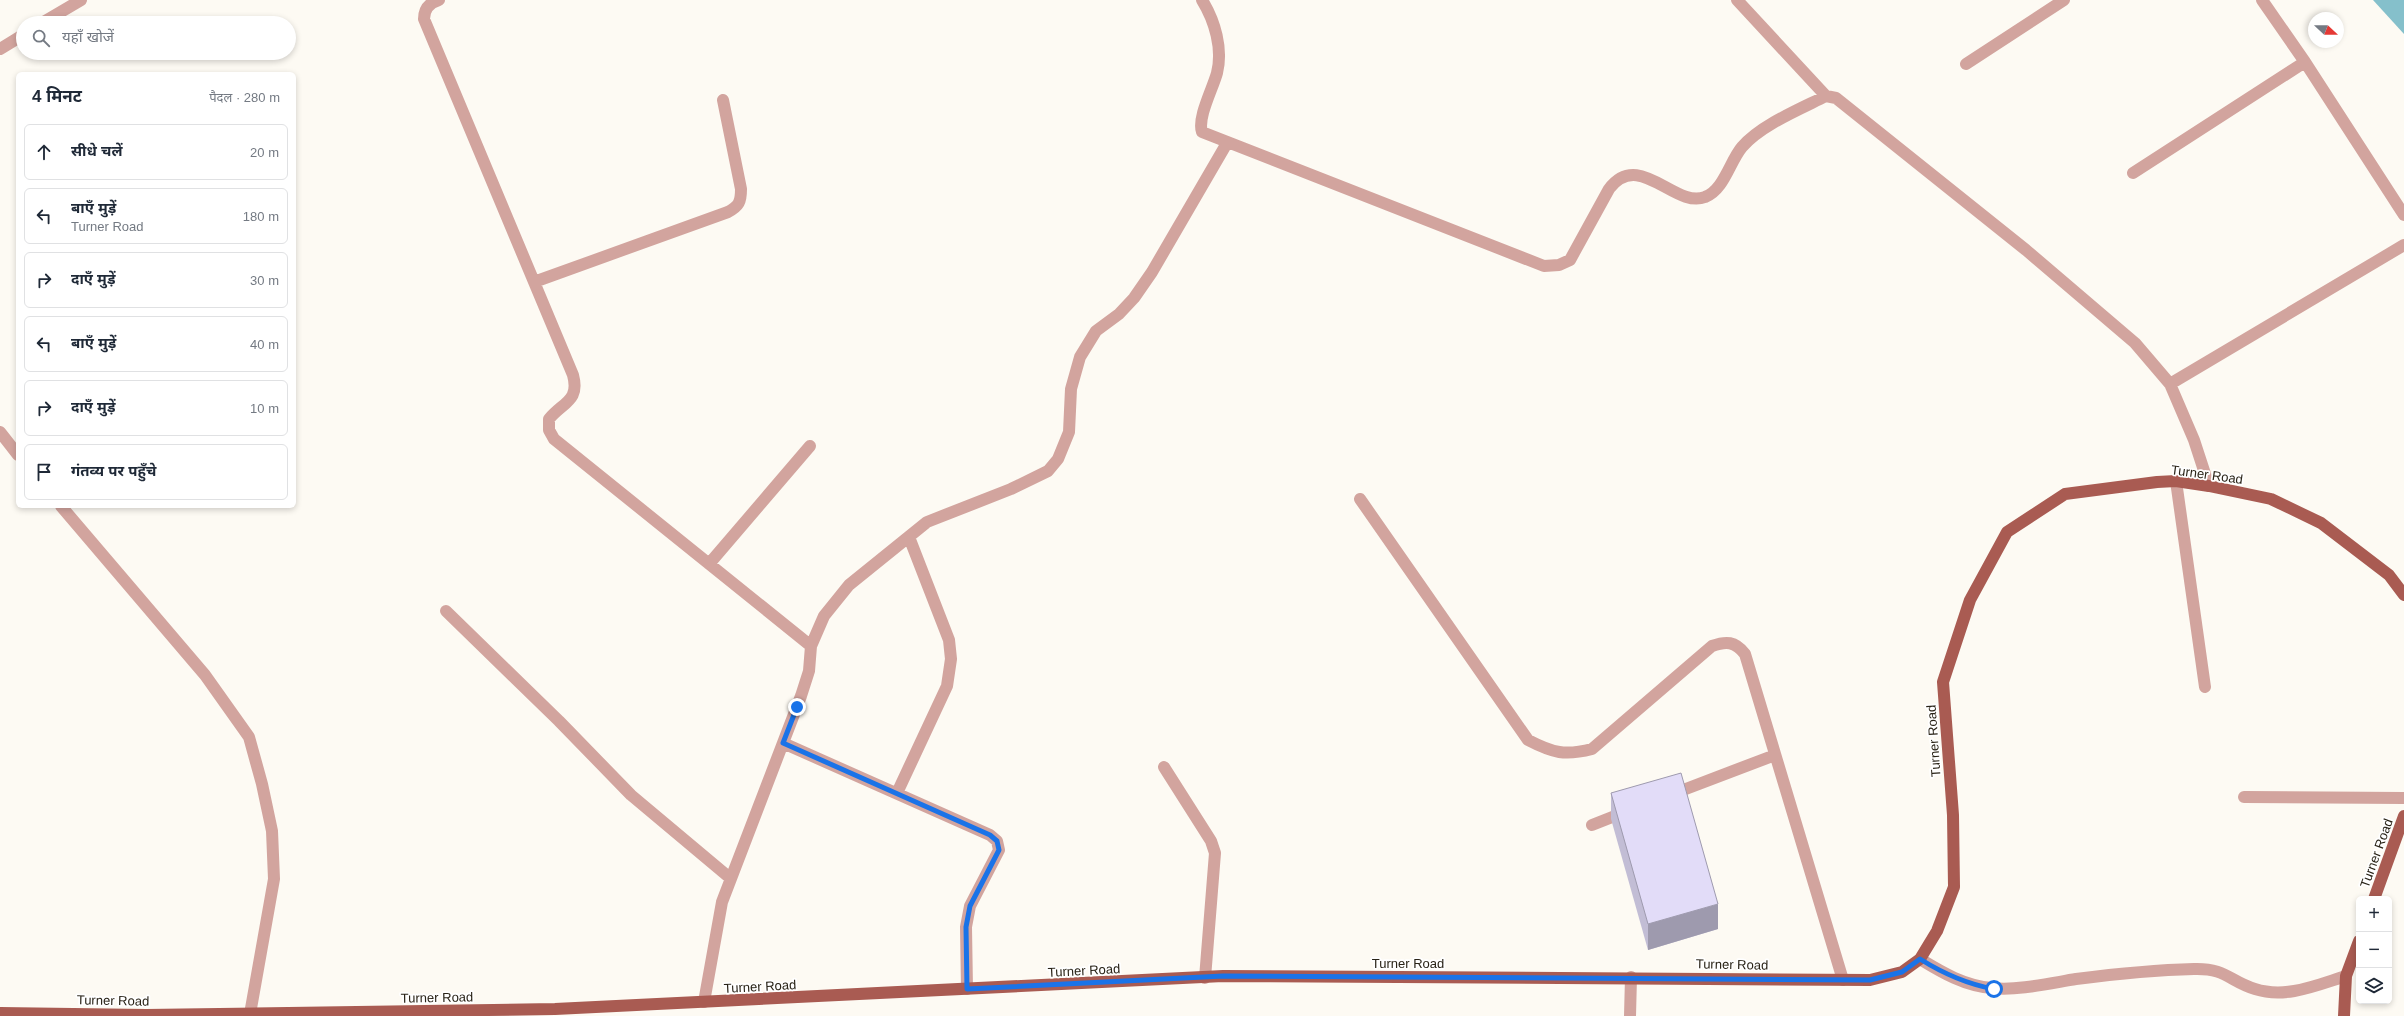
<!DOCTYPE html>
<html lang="hi">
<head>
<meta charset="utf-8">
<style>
  :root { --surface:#fff; --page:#f6f6f7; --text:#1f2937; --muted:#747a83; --line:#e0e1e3 }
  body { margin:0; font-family:Arial,"Noto Sans Devanagari",sans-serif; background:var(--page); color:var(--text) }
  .controls { position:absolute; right:12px; bottom:12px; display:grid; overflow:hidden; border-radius:6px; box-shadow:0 2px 6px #0003 }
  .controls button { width:36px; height:36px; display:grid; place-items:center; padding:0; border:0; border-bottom:1px solid var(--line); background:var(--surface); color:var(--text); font:20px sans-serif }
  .compass { position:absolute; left:2308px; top:12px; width:36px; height:36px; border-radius:50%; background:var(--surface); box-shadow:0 2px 6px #0003; rotate:112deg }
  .stop { position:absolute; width:12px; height:12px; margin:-9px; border:3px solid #1a73e8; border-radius:50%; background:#fff }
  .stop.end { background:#1a73e8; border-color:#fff; box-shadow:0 1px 4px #0008 }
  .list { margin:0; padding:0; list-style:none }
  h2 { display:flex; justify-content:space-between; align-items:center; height:52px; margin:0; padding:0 16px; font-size:17px }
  h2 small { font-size:13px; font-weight:400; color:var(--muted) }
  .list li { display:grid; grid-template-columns:26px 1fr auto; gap:12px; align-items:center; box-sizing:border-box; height:56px; margin:0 8px 8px; padding:0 8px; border:1px solid var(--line); border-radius:6px }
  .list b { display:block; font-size:15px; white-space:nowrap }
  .list p { margin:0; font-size:13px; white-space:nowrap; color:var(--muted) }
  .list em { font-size:13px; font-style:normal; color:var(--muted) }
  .icon { flex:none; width:22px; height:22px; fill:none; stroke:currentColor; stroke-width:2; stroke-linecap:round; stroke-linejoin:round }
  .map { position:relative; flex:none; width:2404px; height:1016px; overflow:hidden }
  .search { position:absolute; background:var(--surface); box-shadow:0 2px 6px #0003; left:16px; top:16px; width:280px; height:44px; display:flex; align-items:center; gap:10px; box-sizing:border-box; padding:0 14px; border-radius:22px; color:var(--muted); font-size:15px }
  .panel { position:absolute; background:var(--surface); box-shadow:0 2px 6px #0003; left:16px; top:72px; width:280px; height:436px; border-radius:6px }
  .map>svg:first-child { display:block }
  .water { fill:#85c0cb }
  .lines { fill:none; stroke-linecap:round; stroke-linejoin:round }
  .minor { stroke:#d2a49e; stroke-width:12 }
  .major { stroke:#a95b52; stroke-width:12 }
  .wall { fill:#c2bdd5 }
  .shaded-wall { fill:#9e9aae }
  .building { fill:#e2dcf8; stroke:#9e9aae }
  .route { stroke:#1a73e8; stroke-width:5 }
  .labels { text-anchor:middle; stroke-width:3.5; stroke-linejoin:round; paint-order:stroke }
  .street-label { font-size:13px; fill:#292317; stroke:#fff }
</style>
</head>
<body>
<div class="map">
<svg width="2404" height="1016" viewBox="0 0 2404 1016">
  <rect width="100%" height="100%" fill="#fdfaf3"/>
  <!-- water -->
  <path class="water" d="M2373 0H2404V34Z"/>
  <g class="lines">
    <!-- minor -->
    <path class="minor" d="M439 0C429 3 424 9 424 19L573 375C580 401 563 402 549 419V430L554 439 811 646
      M1202 0C1215 21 1223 49 1217 73 1213 88 1197 118 1202 132L1544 266 1559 265 1570 260 1609 189C1639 149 1675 209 1705 197 1724 190 1730 161 1742 147 1761 125 1800 109 1826 96L1836 98 2026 250 2135 343 2170 384 2194 440 2209 486
      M1737 0 1826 96
      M2262 0 2305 62 2404 215
      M42 23 81 0
      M0 49 23 35
      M1966 64 2064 0
      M2133 173 2305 62
      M534 282 728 212C739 206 741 202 741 189L723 100
      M2170 384 2404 245
      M0 432 18 455
      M2176 481 2205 687
      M1360 499 1528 740C1553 753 1565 756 1592 749L1712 646C1726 641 1735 641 1745 654L1843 980
      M61 506 205 675 249 737 262 784 272 831 274 879 250 1014
      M709 564 810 446
      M446 611 559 721 631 795 730 878
      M783 743 990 835 997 841 999 850 970 906 966 927 967 989
      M1164 767 1211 841 1215 853 1205 978
      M897 793 947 686 951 659 949 640 909 537
      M1670 795 1775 755
      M2244 797 2404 798
      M1592 825 1625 812
      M1920 959C1943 973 1965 986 1992 988 2017 991 2051 983 2076 979 2115 974 2154 970 2194 969 2226 968 2229 981 2255 989 2286 999 2317 985 2346 976
      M704 1002 722 902 801 696 809 671 811 646 824 616 849 585 927 522 1011 489 1048 471 1058 459 1069 432 1071 389 1080 357 1096 331 1119 314 1134 298 1152 272 1227 143
      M1630 1016 1631 977"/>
    <!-- major -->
    <path class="major" d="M2374 899 2404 816
      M0 1013 146 1015 555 1009 1223 976 1870 980 1902 972 1920 959 1937 931 1954 887 1953 815 1943 682 1970 600 2007 532 2065 494 2157 482 2176 481 2209 486 2271 499 2321 523 2389 575 2404 595
      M2344 1016 2346 976 2359 941"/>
  </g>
  <!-- wall -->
  <path class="wall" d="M1611 793 1718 929 1648 950 1611 819Z"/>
  <!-- shaded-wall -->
  <path class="shaded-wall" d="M1718 904V929L1648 950V924Z"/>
  <!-- building -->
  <path class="building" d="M1681 773 1718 904 1648 924 1611 793Z"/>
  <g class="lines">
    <!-- route -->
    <path class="route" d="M797 707 783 743 990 835 997 841 999 850 970 906 966 927 967 989 1223 976 1870 980 1902 972 1920 959C1944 974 1966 984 1994 989"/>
  </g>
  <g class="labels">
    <!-- street labels -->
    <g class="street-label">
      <text transform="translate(2207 474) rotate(8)" y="5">Turner Road</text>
      <text transform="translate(1933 741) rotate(-94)" y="5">Turner Road</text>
      <text transform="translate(2376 853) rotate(-70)" y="5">Turner Road</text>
      <text x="1408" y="968">Turner Road</text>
      <text transform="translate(1732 964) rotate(1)" y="5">Turner Road</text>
      <text transform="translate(1084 970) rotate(-3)" y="5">Turner Road</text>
      <text transform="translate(760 986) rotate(-3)" y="5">Turner Road</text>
      <text transform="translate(437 997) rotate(-1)" y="5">Turner Road</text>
      <text transform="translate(113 1000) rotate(1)" y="5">Turner Road</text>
    </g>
  </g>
</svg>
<div class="controls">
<button>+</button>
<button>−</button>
<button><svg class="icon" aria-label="layers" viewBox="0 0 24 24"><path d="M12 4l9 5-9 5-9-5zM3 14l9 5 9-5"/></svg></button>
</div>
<svg class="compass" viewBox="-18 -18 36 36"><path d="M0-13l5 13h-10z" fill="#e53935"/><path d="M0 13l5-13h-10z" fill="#747a83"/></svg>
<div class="stop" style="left:1994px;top:989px"></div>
<div class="stop end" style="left:797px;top:707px"></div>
<div class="search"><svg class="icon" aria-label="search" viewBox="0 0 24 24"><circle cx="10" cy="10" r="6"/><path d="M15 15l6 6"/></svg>यहाँ खोजें</div>
<section class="panel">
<h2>4 मिनट<small>पैदल · 280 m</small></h2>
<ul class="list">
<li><svg class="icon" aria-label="ahead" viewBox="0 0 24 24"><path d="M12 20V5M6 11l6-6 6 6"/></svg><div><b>सीधे चलें</b></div><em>20 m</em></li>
<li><svg class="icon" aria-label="left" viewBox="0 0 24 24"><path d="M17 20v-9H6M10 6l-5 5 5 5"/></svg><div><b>बाएँ मुड़ें</b><p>Turner Road</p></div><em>180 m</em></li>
<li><svg class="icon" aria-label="right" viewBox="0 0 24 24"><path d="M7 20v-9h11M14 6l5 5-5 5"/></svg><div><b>दाएँ मुड़ें</b></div><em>30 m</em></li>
<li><svg class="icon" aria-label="left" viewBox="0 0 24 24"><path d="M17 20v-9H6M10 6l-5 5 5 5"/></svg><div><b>बाएँ मुड़ें</b></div><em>40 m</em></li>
<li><svg class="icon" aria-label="right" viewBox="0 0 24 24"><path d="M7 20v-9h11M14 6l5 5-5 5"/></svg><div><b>दाएँ मुड़ें</b></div><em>10 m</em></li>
<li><svg class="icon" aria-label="arrive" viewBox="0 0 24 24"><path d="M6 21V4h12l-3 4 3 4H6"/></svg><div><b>गंतव्य पर पहुँचे</b></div></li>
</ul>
</section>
</div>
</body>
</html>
